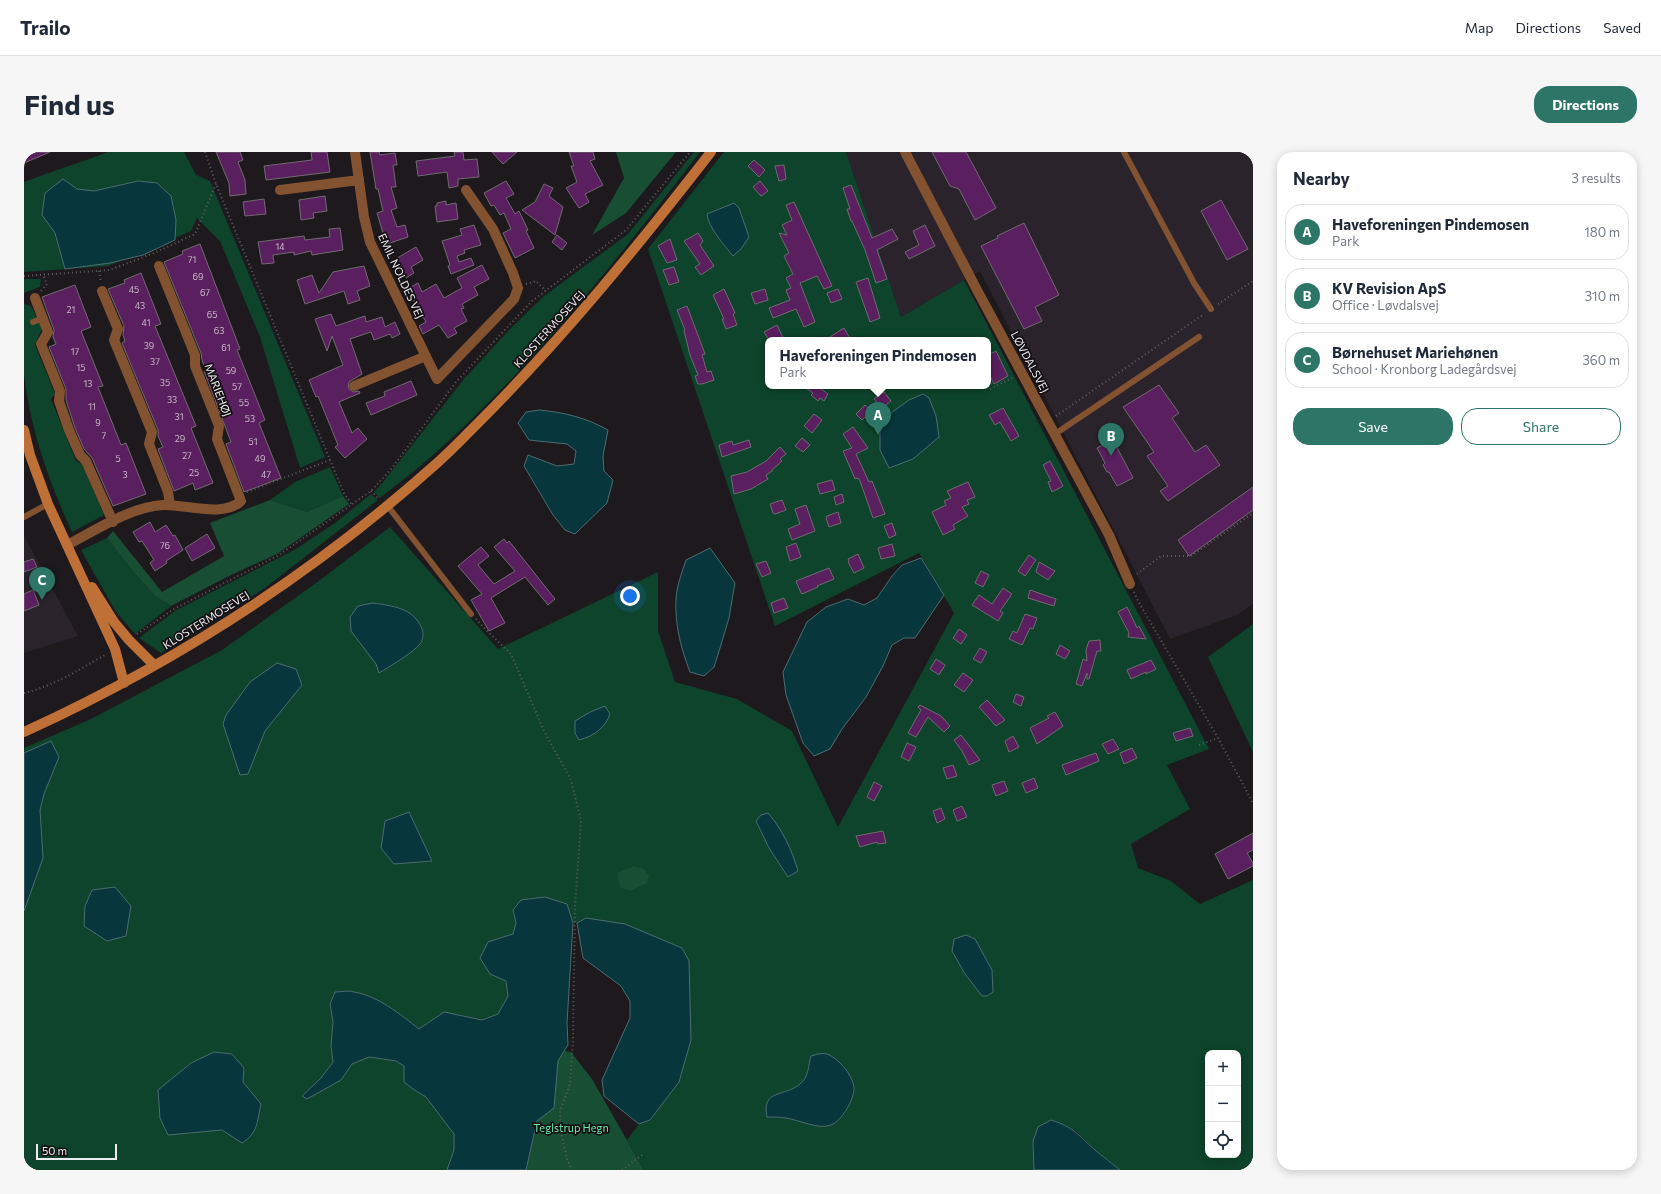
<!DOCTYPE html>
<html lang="en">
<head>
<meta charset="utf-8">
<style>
  :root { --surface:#fff; --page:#f6f6f7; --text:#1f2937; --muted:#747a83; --line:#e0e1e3; --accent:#2d7667 }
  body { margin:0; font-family:Commissioner,sans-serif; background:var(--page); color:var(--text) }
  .controls { position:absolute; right:12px; bottom:12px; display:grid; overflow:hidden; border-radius:8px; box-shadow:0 2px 10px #0003 }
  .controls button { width:36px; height:36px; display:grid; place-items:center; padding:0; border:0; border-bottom:1px solid var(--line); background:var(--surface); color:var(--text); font:20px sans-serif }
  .scale { position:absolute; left:12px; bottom:10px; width:81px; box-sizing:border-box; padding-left:4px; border:2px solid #eeecee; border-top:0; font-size:11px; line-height:14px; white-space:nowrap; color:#eeecee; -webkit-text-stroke:3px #141014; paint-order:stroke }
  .you { position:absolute; left:606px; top:444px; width:14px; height:14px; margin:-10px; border:3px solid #fff; border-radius:50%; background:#1a73e8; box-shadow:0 0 0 6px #1a73e833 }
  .badge { display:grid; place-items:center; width:26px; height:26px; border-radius:50%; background:var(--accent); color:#fff; font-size:13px; font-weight:700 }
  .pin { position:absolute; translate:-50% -33px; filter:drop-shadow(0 1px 2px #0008) }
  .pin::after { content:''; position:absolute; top:21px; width:14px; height:12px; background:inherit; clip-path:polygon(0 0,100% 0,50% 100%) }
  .popup { position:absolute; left:741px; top:185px; width:226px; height:52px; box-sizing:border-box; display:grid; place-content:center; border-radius:8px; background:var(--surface); filter:drop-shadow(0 1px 3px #0005); font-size:13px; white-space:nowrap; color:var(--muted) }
  .popup b { font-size:15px; color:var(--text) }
  .popup::after { content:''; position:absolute; left:50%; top:100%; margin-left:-8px; border:8px solid transparent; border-top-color:var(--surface) }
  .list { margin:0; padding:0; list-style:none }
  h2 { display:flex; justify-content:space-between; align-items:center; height:52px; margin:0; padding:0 16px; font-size:17px }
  h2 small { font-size:13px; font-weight:400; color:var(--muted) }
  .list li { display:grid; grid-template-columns:26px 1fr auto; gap:12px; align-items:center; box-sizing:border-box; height:56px; margin:0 8px 8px; padding:0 8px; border:1px solid var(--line); border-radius:16px }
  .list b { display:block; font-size:15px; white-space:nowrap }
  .list p { margin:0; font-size:13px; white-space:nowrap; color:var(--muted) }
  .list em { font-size:13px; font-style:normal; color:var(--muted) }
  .actions { display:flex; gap:8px; padding:12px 16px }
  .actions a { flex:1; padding:9px 0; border:1px solid var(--accent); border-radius:16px; text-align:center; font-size:14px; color:var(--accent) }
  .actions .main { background:var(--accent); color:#fff }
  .icon { flex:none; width:22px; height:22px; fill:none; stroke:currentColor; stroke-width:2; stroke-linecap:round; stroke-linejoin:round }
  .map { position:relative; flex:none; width:1229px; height:1018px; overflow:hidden; border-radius:16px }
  header { display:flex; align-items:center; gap:24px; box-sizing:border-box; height:56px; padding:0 20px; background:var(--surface); border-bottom:1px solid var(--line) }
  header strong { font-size:19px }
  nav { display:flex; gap:22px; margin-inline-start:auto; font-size:14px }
  .intro { display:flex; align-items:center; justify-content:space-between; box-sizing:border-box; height:96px; padding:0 24px }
  h1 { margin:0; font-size:28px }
  .button { padding:10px 18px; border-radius:16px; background:var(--accent); color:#fff; font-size:14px; font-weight:700 }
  main { display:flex; gap:24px; padding:0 24px }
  aside { flex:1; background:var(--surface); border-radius:16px; box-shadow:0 2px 10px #0003 }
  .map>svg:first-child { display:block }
  .built { fill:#2a232b }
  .green { fill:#0d442b; fill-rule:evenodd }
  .forest { fill:#184e34 }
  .water { fill:#07363c; stroke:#4c6d71 }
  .building { fill:#5a1f5e; stroke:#706b70 }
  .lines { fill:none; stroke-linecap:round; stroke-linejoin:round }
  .path { stroke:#615e61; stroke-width:2; stroke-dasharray:1 3; stroke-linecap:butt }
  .lane { stroke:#835230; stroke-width:6 }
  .street { stroke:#835230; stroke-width:10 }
  .secondary { stroke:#bf7036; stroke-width:10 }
  .labels { text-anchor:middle; stroke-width:3.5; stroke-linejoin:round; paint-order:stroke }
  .number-label { font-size:9px; fill:#c9b9ca }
  .street-label { font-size:11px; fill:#eeecee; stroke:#141014 }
  .park-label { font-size:11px; fill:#69edaa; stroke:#141014 }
</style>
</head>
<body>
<header>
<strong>Trailo</strong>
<nav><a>Map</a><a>Directions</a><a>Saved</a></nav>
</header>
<div class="intro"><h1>Find us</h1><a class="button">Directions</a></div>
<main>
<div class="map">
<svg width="1229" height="1018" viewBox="0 0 1229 1018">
  <rect width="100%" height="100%" fill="#1d191d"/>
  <!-- built -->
  <path class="built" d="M822 0H1229V452L1213 463 1146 487 956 119 877 165Z
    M0 384 54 484 0 501Z"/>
  <!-- green -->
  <path class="green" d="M84 0H160L172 23 186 29 301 305 276 316 236 185 196 89 173 66 167 79 84 114 0 120V30C28 19 56 11 84 0Z
    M670 0H676C594 107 509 214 408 304 391 319 373 332 356 346L350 340 359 330 440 227 486 177 519 145 604 82Z
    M700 0H822L877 165 940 128 1185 597 1143 613 1166 657 1107 692 1114 716 1147 729 1176 752 1229 728V1018H1096L1070 997 1051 978 1009 989 1010 1018H620L603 988 615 972 626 968 655 930 562 766 553 771H549L543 752 489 758 492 771 489 782 464 790 466 822 482 829 484 844 474 862 458 868 420 860 395 877 379 864 306 852 309 870 307 894 309 910 297 926 279 944 317 928 328 912 345 905 372 909 380 914 389 937 402 945 431 982 430 998 423 1018H0V596L67 567 198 498 292 431 366 375 474 497 634 420V479L651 530 713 547 768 579 814 675 930 461 895 401 751 474 624 97ZM744 188H964V234H744ZM1184 901H1214V1003H1184Z
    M0 127H17L16 135 0 141Z
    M0 152 7 154 17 174 18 177 11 193 31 242 27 247 52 309 58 312 80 363 48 380C25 330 6 277 0 222 0 200 0 175 0 152Z
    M306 315 319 344 283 360 246 348 271 330Z
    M347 342 354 348 241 436 171 481 137 501 115 486 151 459 272 397 311 371Z
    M83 386 106 416 131 444 147 454 111 482 92 460 57 398Z
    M1229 472V600L1184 505Z"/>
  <!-- forest -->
  <path class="forest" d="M592 0H652L602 61 568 83 600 26Z
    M319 344 325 352 253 402 207 423 147 454 131 444 106 416 83 386 89 379 138 440 200 404 186 371 246 348 283 360Z
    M609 714 619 716 625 724 623 731 606 739 596 735 594 728V721Z
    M520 896 547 900 568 927 620 1018H497Z"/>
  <!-- water -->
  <path class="water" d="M39 27 53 37 70 39 114 29 133 31 147 44 152 68 151 88 119 103 86 111 41 117 31 81 18 63 21 41Z
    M710 51 715 56 725 85 717 97 709 104C700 93 684 75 683 62Z
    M899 242 905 246 912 264 915 285 889 307 865 316 856 298V280L867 261 885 248Z
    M515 258C539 260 563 266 584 278L579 304 580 319 589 328 583 351 551 382 541 378 529 363 500 314 504 303 533 314 550 312 552 299 543 292 505 288 494 271 502 260Z
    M686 396 711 431 705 466 696 496 690 515 680 524 666 520C656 494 649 466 653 438 655 428 659 417 662 408Z
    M897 406 920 443 891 486H880L868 493 859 514 842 545 818 577 806 597 790 604 779 591 762 543 759 520 783 470 802 455 824 447 840 453 853 446 868 424 878 413Z
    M349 451C369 454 390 456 398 477 400 481 399 488 396 492 390 500 365 515 355 521L352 512 327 479 326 465 334 454Z
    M253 511 272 517 278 533 241 579 224 622 216 623 199 572 202 563 226 530Z
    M581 554 586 562C581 576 570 584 555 588L551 581V569L566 560Z
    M27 589 35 605 20 642 16 658 19 706 0 759V601Z
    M385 660 408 709 370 712 357 696 361 669Z
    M744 661C758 677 768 698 774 719L764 725 745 696 732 669 737 663Z
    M91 735 107 754 102 784 83 789 60 774 61 754 68 738Z
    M521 745 543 752 549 771 543 871 544 893 534 909 530 956 513 969 502 1018H423L430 998V982L402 945 389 937 380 930V914L372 909 345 905 328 912 317 928 283 947 278 944 297 926 309 910 307 894 309 870 306 852 311 840C317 840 324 838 330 840 354 844 376 862 395 877L420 860 458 868 474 862 484 844 482 829 466 822 456 806 464 790 489 782 492 771 489 758 497 748Z
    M562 766 601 772 658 796 665 809 667 888 655 930 626 968 615 972 580 944 578 928 606 866V849L597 834 559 806 553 771Z
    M942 783 951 787 968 818 969 840 963 844H958L941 822 928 799 930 787Z
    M190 900 208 902 220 916 219 930 237 952C233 970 234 981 218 991L198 978 144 983 136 966 134 938 167 911Z
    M794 902C797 902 800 901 803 902 815 907 828 922 830 935 831 946 818 969 807 973 795 978 775 968 762 966 756 965 749 965 743 965 737 937 761 945 776 932 785 925 784 914 787 904Z
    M1027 968C1050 975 1055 984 1071 998 1079 1005 1088 1011 1096 1018H1010L1009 989 1014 975Z"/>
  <!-- building -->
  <path class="building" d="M0 0H26L0 11Z
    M192 0H216L219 8 214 10 221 28 222 42 206 44 205 31Z
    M287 0H303L306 20 242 28 240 14 288 8Z
    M346 0H355L356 3 371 1 373 13H369L372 35H367L373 56 367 58 373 75 381 73 384 85 363 92 361 88 353 61 359 59 354 37H352Z
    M430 0H439L440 8 453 7 455 25 434 27V34L425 36 423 20 394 24 392 9 431 4Z
    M468 0H493L479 12Z
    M545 0H569L571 7 566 9 579 33 561 42 565 50 555 56 542 36 553 30 547 14H550Z
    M908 0H942L972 56 951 68 935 37 926 34Z
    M730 8 741 18 735 25 724 14Z
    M760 13 762 27 755 29 751 14Z
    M482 29 490 42 482 46 491 62 495 59 504 78 502 79 510 96 491 106 479 81 487 77 480 61 476 63 470 53 467 54 460 41Z
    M736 29 744 39 737 44 729 35Z
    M520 32 529 36 525 44 539 55 531 83 498 58 511 50Z
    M827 33 848 86 868 77 874 87 853 98 863 127 852 131 841 98 828 69H827L823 57H826L819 36Z
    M301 44 303 59 289 61 290 66 277 68 275 48Z
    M240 47 242 62 221 64 219 50Z
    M1197 48 1224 97 1203 108 1177 59Z
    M422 49V53L432 51 434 67 413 70 411 54H413V51Z
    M770 50 808 134 800 137 793 124 776 131 791 170 780 175 772 157 749 166 745 156 766 148 762 138 767 136 762 126 769 122 760 104 765 101 755 81 763 83 758 73 768 68 762 53Z
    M1000 71 1035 143 1011 155 1018 169 1000 177 957 94 974 86 973 84Z
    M450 73 457 93 440 98 441 101 433 104 435 110 447 106 450 113 427 122 424 114 426 113 418 89 438 83 436 77Z
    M901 73 911 94 885 107 881 100 895 93 889 79Z
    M316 76 319 98 288 103 287 99 270 103V100L249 103 250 111 238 112 234 90 280 84 281 88 306 85 305 77Z
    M674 81 679 89 676 93 690 114 677 123 671 115 676 112 660 89Z
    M533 83 543 91 538 98 528 90Z
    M646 87 653 108 643 111 634 94Z
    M176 92 216 197 213 198 241 268 235 271 257 326 220 340 202 292 207 290 180 219H182L178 208 177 201 140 110 159 102 158 99Z
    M392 95 399 108 387 115 390 121 382 126 379 119 377 120 370 108Z
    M458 113 465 127 450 135 454 143 438 152 440 156 437 157 443 169 430 176 433 181 424 186 415 173 399 182 395 174 402 170 383 137 394 131 398 140 412 132 420 146 438 136 433 126Z
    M340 114 346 134 333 139 336 148 324 152 320 139 281 152 273 128 288 123 295 141 309 120Z
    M650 115 655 130 645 133 639 118Z
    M117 121 137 172 131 174 172 274 167 276 189 331 171 338 169 331 150 339 134 297 139 295 134 284V278L98 191 101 189 99 183 100 174 84 137 101 131 100 128Z
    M844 126 856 166 846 170 832 130Z
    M51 133 67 175 57 179 79 234 74 235 97 293 102 291 122 342 89 354 68 306 60 297 51 276 42 248V237L25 195 32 192 29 185 30 178 18 145Z
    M700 137 711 161 709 162 713 173 702 177 698 167H700L689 143Z
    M741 137 744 148 731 152 727 141Z
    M814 137 818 147 807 151 803 141Z
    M663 154 681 202 678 203 683 220 687 219 690 228 678 232H674L671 224 674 223 666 203 660 179 661 178 653 158Z
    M307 162 312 174 341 164 342 170 358 165 361 175 371 170 376 182 368 186 366 182 350 188 347 180 326 187 338 222 325 230 324 236 329 240 335 239 336 241 315 250 328 281 334 276 343 287 321 306 311 295 314 293 294 244 292 245 285 228 319 213 308 184 303 199 291 167Z
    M753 173 760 188H745L740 180Z
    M820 176 827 188H801Z
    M972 199 984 224 970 232 964 220V203Z
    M387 229 393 243 347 263 342 251 361 244 360 240Z
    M1135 233 1155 261 1148 266 1171 300 1182 293 1196 313 1144 349 1136 339 1144 334 1123 304 1130 300 1099 255Z
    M779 234H793L804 242 800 249 796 246 794 249 787 243 789 241Z
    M860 240 867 249 858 256 850 247Z
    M841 253 847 259 838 268 832 262Z
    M979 256 995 284 987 289 976 270 971 273 965 263Z
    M790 262 798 268 788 281 780 274Z
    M829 275 844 296 832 302 845 330 848 329 861 362 849 366 836 329 834 326 831 327 819 299 828 296 819 282Z
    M778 286 786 293 779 300 771 294Z
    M725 288 727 295 698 305 695 293 708 289 709 293Z
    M1089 288 1109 326 1093 334 1085 320H1083L1079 313 1081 311 1073 296Z
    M756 295 762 302 756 307 758 309 748 318V319L742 323 744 327 727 337 710 342 707 324 723 320 742 309Z
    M1026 309 1039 334 1028 340 1024 330 1027 329 1019 313Z
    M808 328 811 338 796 342 793 332Z
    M944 330 951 345 943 348 945 352 938 355 944 364 929 373 931 377 919 383 908 360 922 353 920 349 927 346 923 339Z
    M1229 335V358L1165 404 1154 388Z
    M818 342 820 350 812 353 810 345Z
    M758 348 762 358 751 362 749 361 746 352Z
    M782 353 791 379 768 388 764 377 776 372 771 357Z
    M814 360 817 371 805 375 802 366 803 364Z
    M126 370 131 380 142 373 149 384 151 383 159 398 142 409 143 411 131 419 126 411 130 408 118 389 115 390 109 380Z
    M868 371 872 383 865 386 860 374Z
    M183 382 191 396 168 409 161 396Z
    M480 387 483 391 485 389 531 447 524 453 501 425 467 446 481 471 465 479 447 448 458 442 434 414 457 395 465 404 454 413 470 432 491 419 470 395Z
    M772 391 777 405 766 409 762 395Z
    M868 392 871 404 857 407 854 396Z
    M834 402 840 416 830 421 824 410 825 409 824 407Z
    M1005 403 1012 408 1001 424 994 419Z
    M9 407 13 415 0 420V410Z
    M742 409 747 421 738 425 732 412Z
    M1015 410 1031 419 1024 428 1012 420Z
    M805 416 810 427 793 434 794 435 778 442 777 441 772 429Z
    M957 419 965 423 959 435 951 431Z
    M979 436 988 442 976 459 979 461 974 469 948 453 955 443 968 452Z
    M9 438 15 453 0 459V442Z
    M1006 438 1032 447 1030 454 1004 446Z
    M760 446 764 456 750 461 747 451Z
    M1103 455 1113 476 1115 474 1122 487 1104 485 1105 481 1094 460Z
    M1001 462 1013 466 1009 477 1006 476 998 493 985 487 989 479 993 481Z
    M935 477 943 483 937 492 929 486Z
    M1076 488 1077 499H1073L1065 527H1063V521L1058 534 1052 532 1059 507 1063 509 1062 498 1065 489Z
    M1036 493 1046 499 1041 507 1032 502Z
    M956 496 963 500 957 511 949 507Z
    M912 507 921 513 915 523 906 517Z
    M1127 508 1132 517 1122 522V520L1107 527 1103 518Z
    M939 521 949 528 940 540 930 533Z
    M992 542 1000 545 997 554 989 550Z
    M963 548 981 568 972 574 955 555Z
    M896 553 917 564 926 574 920 580 904 565 892 585 884 581 897 558 894 555Z
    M1031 560 1039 574 1013 592 1006 576 1025 566 1023 564Z
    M1166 576 1169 584 1152 589 1149 581Z
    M937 583 956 608 945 613 938 599 930 588Z
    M989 584 995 595 985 600 981 589Z
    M1089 587 1095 597 1084 602 1078 592Z
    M883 591 892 595 885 609 877 605Z
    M1108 596 1113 606 1100 612 1096 601Z
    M1072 601 1075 609 1042 623 1038 613Z
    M929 613 933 624 923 627 919 616Z
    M1010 626 1014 636 1002 641 998 631Z
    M980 629 984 639 972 644 968 633Z
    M850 630 858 634 850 649 843 645Z
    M938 654 943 665 933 669 929 658Z
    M917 656 921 667 913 671 909 659Z
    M859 679 862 691 854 692 853 690 836 695 832 684Z
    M1229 681V698L1223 701 1229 711V714L1204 727 1191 702Z"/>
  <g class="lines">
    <!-- path -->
    <path class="path" d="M181 0 192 32 306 308 320 341 328 353
      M75 119 77 130
      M0 124 86 118 130 101 171 82 192 32
      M502 132 512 129 522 139
      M17 139 23 132 19 123
      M1194 152 1229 129
      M966 237 990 225
      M1032 264 1180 162
      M347 339 355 347
      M223 340 306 308
      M1113 422 1137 404H1167L1229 361
      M1110 440 1114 449 1194 586 1229 651
      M452 467 461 477 487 502 520 579 547 628 557 669 551 754 549 889 546 932 536 959 537 980 543 1007 548 1018
      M113 482 150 457 255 403 347 339 368 316 432 230 508 149 602 78 666 0
      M0 541C30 534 56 517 83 502
      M1175 593 1194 586
      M598 1018 618 1003"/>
    <!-- lane -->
    <path class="lane" d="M1100 0 1170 131 1187 157
      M9 170 19 166
      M1031 282 1175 185
      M363 353 447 462
      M0 365 24 352"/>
    <!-- street -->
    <path class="street" d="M331 0 340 65 346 90 413 227 490 147 494 136 489 121 469 77 442 38
      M881 0 953 138 1085 383 1106 432
      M256 38 335 28
      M78 139 94 177 90 188 128 280 125 292 144 340 146 353
      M11 146 24 180 17 192 36 239 35 249 45 278 56 303 62 309 89 370
      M330 234 402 204
      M43 393C72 378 106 355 139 353 161 352 199 366 217 349L193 287 195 274 171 214V203L135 114"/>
    <!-- secondary -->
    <path class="secondary" d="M0 278 6 303 24 352 91 497 100 531
      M68 435 90 470 105 488 130 513
      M0 580C149 512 290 421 412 312 427 299 441 284 455 270 539 186 614 94 687 0"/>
  </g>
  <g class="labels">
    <!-- number labels -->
    <g class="number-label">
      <text x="256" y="98">14</text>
      <text x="168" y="111">71</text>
      <text x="174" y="128">69</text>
      <text x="110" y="141">45</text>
      <text x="181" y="144">67</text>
      <text x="116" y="157">43</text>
      <text x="47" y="161">21</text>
      <text x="188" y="166">65</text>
      <text x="122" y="174">41</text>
      <text x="195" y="182">63</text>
      <text x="125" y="197">39</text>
      <text x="202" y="199">61</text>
      <text x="51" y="203">17</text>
      <text x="131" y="213">37</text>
      <text x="57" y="219">15</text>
      <text x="207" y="222">59</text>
      <text x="141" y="234">35</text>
      <text x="64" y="235">13</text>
      <text x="213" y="238">57</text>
      <text x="148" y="251">33</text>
      <text x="220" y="254">55</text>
      <text x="68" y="258">11</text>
      <text x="155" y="268">31</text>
      <text x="226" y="270">53</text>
      <text x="74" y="274">9</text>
      <text x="80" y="287">7</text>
      <text x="156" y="290">29</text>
      <text x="229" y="293">51</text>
      <text x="163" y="307">27</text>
      <text x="94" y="310">5</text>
      <text x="236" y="310">49</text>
      <text x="170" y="324">25</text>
      <text x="101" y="326">3</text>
      <text x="242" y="326">47</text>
      <text x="141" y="397">76</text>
    </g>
    <!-- street labels -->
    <g class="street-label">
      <text transform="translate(377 124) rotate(65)" y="4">EMIL NOLDES VEJ</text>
      <text transform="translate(525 177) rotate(-48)" y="4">KLOSTERMOSEVEJ</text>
      <text transform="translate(1006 210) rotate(62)" y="4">LØVDALSVEJ</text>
      <text transform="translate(194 238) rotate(69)" y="4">MARIEHØJ</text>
      <text transform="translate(182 468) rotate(-32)" y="4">KLOSTERMOSEVEJ</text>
    </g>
    <!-- park labels -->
    <g class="park-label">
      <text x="547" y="980">Teglstrup Hegn</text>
    </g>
  </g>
</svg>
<div class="controls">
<button>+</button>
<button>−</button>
<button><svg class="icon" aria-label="locate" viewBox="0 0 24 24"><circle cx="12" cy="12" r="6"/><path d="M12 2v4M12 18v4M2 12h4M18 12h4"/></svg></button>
</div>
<div class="scale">50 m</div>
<div class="you"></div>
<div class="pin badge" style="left:854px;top:283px">A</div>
<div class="popup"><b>Haveforeningen Pindemosen</b>Park</div>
<div class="pin badge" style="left:1087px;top:304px">B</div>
<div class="pin badge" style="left:18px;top:448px">C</div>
</div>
<aside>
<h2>Nearby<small>3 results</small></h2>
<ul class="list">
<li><span class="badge">A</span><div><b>Haveforeningen Pindemosen</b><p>Park</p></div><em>180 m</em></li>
<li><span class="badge">B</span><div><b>KV Revision ApS</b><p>Office · Løvdalsvej</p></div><em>310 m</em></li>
<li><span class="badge">C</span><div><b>Børnehuset Mariehønen</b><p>School · Kronborg Ladegårdsvej</p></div><em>360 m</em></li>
</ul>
<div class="actions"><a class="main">Save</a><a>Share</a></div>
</aside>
</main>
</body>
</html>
